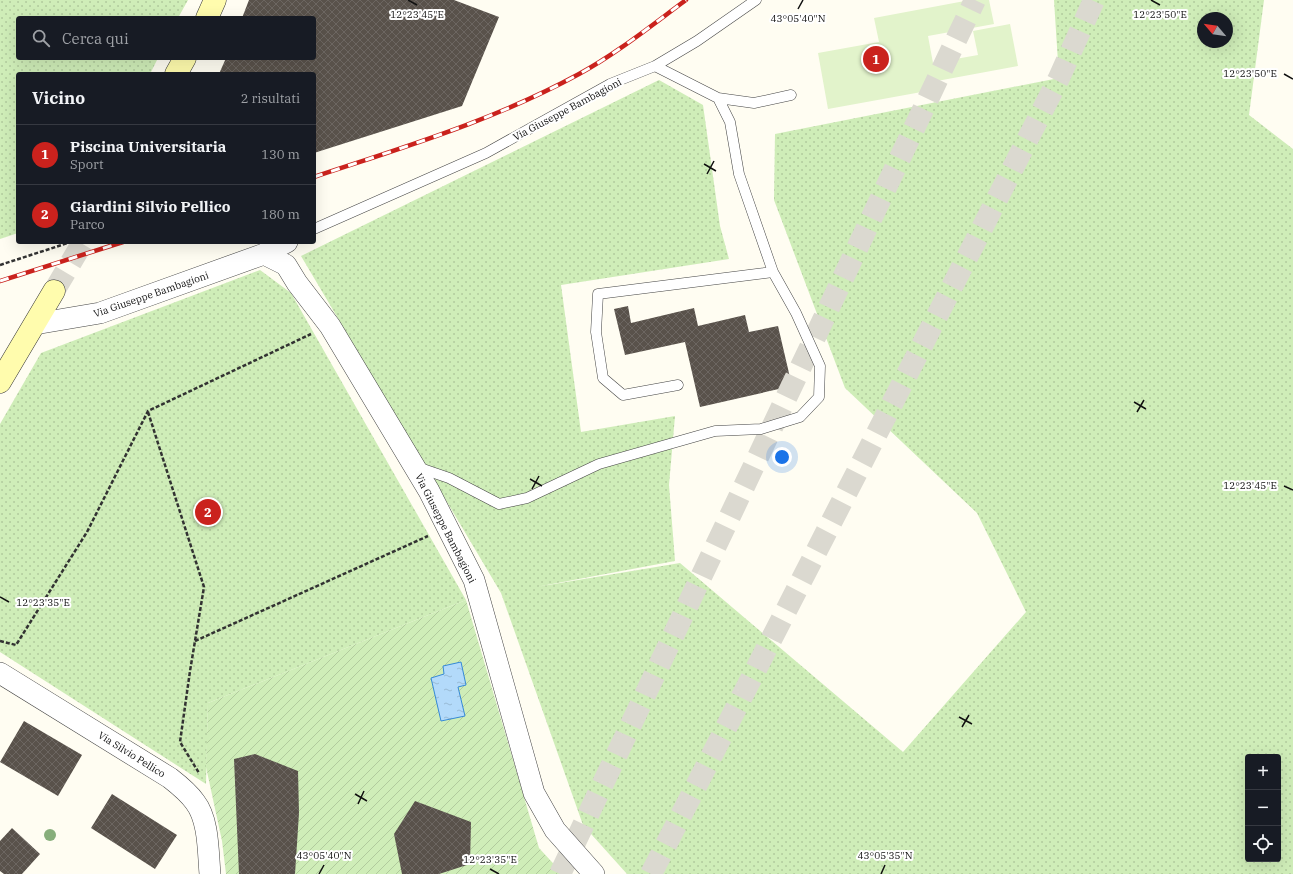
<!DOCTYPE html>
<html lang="it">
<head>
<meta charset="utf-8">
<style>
  :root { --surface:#171b24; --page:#20242c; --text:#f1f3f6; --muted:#9ea1a6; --line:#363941; --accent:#ca221d }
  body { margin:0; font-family:"IBM Plex Serif",serif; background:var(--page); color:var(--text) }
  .controls { position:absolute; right:12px; bottom:12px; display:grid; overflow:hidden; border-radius:4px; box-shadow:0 4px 16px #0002 }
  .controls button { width:36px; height:36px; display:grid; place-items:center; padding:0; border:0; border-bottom:1px solid var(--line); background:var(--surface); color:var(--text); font:20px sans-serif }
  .compass { position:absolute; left:1197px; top:12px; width:36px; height:36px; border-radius:50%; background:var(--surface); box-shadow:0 4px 16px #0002; rotate:299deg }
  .you { position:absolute; left:782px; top:457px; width:14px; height:14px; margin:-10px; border:3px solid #fff; border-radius:50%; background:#1a73e8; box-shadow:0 0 0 6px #1a73e833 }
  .badge { display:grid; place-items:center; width:26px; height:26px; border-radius:50%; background:var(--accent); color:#fff; font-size:13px; font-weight:700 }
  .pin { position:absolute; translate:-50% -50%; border:2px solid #fff; box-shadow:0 1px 4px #0006 }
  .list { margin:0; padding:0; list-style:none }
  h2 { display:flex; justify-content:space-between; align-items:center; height:52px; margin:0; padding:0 16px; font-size:17px }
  h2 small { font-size:13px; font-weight:400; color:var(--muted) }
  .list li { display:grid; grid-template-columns:26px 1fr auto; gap:12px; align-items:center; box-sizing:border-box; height:60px; padding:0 16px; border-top:1px solid var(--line) }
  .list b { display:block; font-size:15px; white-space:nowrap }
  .list p { margin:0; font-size:13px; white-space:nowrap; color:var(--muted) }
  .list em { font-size:13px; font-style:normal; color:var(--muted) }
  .icon { flex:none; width:22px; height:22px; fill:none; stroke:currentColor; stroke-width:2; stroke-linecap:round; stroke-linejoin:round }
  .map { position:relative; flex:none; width:1293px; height:874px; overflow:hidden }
  .search { position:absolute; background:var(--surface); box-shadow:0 4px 16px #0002; left:16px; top:16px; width:300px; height:44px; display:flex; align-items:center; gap:10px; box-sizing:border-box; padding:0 14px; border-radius:4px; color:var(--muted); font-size:15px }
  .panel { position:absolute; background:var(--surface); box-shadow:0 4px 16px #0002; left:16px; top:72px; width:300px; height:172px; border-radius:4px }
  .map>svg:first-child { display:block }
  .grass { fill:url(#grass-dots); fill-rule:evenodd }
  .garden { fill:url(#garden-furrows) }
  .pitch { fill:#e2f3cb }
  .water { fill:url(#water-ripples); stroke:#3589d6 }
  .building { fill:url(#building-cross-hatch) }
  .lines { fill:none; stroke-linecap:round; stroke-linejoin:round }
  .secondary-tunnel { stroke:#dbd9d0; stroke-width:22; stroke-dasharray:22 11; stroke-linecap:butt }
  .highway-tunnel { stroke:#dbd9d0; stroke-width:22; stroke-dasharray:22 11; stroke-linecap:butt }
  .lane-casing { stroke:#434343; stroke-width:11 }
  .street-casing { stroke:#434343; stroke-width:22 }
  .secondary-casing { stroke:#323232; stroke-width:23 }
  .path { stroke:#323232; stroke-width:2.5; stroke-dasharray:4 2; stroke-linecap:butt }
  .lane { stroke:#fff; stroke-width:10 }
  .street { stroke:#fff; stroke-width:21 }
  .secondary { stroke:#fffcad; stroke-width:22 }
  .rail-casing { stroke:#ca221d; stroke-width:4.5 }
  .rail { stroke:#fff; stroke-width:3; stroke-dasharray:9; stroke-linecap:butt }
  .tree { fill:#87ae7b }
  .ticks { fill:none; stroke:#101010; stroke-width:1.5 }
  .labels { text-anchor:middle; stroke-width:4; stroke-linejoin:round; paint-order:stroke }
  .street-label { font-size:10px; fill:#101010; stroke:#fff }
  .ticks-label { font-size:10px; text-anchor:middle; fill:#101010; stroke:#fff; stroke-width:4; stroke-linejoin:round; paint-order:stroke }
</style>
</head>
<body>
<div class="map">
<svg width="1293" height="874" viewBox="0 0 1293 874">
  <defs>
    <pattern id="grass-dots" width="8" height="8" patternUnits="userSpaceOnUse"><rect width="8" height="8" fill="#cfedb8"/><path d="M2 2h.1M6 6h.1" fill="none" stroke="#b1ca9d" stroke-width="1.8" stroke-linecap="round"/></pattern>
    <pattern id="garden-furrows" width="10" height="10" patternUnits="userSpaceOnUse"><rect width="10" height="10" fill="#cfedb8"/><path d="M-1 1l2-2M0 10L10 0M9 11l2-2" fill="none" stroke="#b1ca9d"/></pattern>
    <pattern id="water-ripples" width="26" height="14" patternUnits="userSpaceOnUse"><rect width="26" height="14" fill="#b3dafa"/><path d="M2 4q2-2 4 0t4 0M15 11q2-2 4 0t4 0" fill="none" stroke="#99bad5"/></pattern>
    <pattern id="building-cross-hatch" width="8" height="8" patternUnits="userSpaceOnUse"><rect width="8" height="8" fill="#59524b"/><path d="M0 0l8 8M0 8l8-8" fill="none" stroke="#6c6661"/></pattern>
  </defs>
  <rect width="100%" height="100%" fill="#fffdf2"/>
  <!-- grass -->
  <path class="grass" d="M0 0H188L178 18H18V58H158L150 74H18V233L0 239Z
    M1054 0H1264L1249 115 1293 149V874H627L583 825 501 593 301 256 659 80 703 105 720 226 729 259 561 285 581 432 675 416 669 485 675 561 536 587 680 563 903 752 1026 612 977 513 845 388 774 200 775 134 1059 78ZM1203 18H1227V42H1203ZM1248 757H1278V859H1248Z
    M260 270 291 293 466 600 208 703 206 784 0 652V424L41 353Z"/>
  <!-- garden -->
  <path class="garden" d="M466 600 539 848 563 874H226L222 841 206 767 208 703Z"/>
  <!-- pitch -->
  <path class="pitch" d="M970 0H989L994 24 928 36 933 63 978 55 973 31 1010 24 1018 66 937 81 938 89 828 109 818 53 879 42 874 18Z"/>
  <!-- water -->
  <path class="water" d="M461 662 466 685 458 687 465 716 441 721 431 678 444 674 443 666Z"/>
  <!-- building -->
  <path class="building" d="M249 0H454L499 17 462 106 314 153V74H219L226 58H314V18H242Z
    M628 306 631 323 694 308 698 326 745 315 749 332 778 326 792 386 700 407 685 342 625 355 614 309Z
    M24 721 82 755 58 796 0 762Z
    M255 754 298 771 299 813 295 874H239L234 759Z
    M112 794 177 835 155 869 91 828Z
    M415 801 471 822 470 864 439 874H402L394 834Z
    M12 828 40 854 22 874H4L0 871V841Z"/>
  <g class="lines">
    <!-- secondary-tunnel -->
    <path class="secondary-tunnel" d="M54 291 83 242"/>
    <!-- highway-tunnel -->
    <path class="highway-tunnel" d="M560 874 975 0
      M651 874 1059 78 1094 0"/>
    <defs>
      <path id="lane" d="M655 66 697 41 756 0
        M718 98 754 103 791 95
        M314 229 486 153 610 84 655 66 718 98 730 122 739 174 773 272 796 313 820 366 819 397 800 417 761 429 715 431 599 464 527 498 499 504 449 478 417 467
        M678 385 623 395 603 378 596 332 598 294 773 272"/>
      <path id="street" d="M264 254 286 265 297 283 330 326 429 491 474 580 534 793 555 830 594 874
        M35 324 100 313 264 254 287 242
        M0 673 170 778C179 785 188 792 195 802 209 820 208 852 210 874"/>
      <path id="secondary" d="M207 18 215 0
        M176 74 185 58
        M0 382 54 291"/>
    </defs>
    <!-- lane casing -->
    <use href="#lane" class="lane-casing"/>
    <!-- street casing -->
    <use href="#street" class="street-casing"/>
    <!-- secondary casing -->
    <use href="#secondary" class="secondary-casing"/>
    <!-- path -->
    <path class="path" d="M0 265 71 242
      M148 412 204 587 190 671 180 742 199 773
      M0 641 16 645 87 532 148 411 311 334
      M195 641 428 536"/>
    <!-- lane -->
    <use href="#lane" class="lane"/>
    <!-- street -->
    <use href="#street" class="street"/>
    <!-- secondary -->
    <use href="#secondary" class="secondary"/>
    <defs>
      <path id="rail" d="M314 177C404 147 495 120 579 74 616 54 652 25 686 0
        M0 281 123 242"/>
    </defs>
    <!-- rail casing -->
    <use href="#rail" class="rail-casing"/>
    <!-- rail -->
    <use href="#rail" class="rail"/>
  </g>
  <!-- trees -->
  <circle class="tree" cx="50" cy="835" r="6"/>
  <!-- ticks -->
  <path class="ticks" d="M408 0 417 5M1151 0 1160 5M798 9 803 0M1284 74 1293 79M704 164 716 171M707 174 714 161M1134 402 1146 409M1137 412 1144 400M530 479 542 486M1284 486 1293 490M532 489 539 476M0 597 9 602M959 717 972 724M962 727 969 715M355 794 367 801M358 804 364 791M490 869 499 874M319 874 324 865M881 874 885 865"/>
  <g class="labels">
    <!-- street labels -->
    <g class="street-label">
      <text transform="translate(567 109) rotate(-28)" y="4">Via Giuseppe Bambagioni</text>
      <text transform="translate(151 294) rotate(-19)" y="4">Via Giuseppe Bambagioni</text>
      <text transform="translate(446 528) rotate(63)" y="4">Via Giuseppe Bambagioni</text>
      <text transform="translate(132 754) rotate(32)" y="4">Via Silvio Pellico</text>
    </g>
  </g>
  <g class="ticks-label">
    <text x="417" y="18">12°23'45"E</text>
    <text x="1160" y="18">12°23'50"E</text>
    <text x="798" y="22">43°05'40"N</text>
    <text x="1250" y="77">12°23'50"E</text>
    <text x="1250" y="489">12°23'45"E</text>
    <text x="43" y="606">12°23'35"E</text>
    <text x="324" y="859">43°05'40"N</text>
    <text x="885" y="859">43°05'35"N</text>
    <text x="490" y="863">12°23'35"E</text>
  </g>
</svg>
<div class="controls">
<button>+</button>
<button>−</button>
<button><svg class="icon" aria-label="locate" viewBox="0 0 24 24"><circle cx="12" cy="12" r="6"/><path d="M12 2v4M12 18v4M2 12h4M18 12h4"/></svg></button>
</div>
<svg class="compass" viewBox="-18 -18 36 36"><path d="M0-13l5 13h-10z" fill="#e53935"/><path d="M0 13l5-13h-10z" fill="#9ea1a6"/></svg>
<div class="you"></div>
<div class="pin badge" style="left:876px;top:59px">1</div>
<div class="pin badge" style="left:208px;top:512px">2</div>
<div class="search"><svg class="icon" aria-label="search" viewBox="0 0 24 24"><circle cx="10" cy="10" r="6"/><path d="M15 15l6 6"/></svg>Cerca qui</div>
<section class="panel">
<h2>Vicino<small>2 risultati</small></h2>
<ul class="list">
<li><span class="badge">1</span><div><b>Piscina Universitaria</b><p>Sport</p></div><em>130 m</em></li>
<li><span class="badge">2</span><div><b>Giardini Silvio Pellico</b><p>Parco</p></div><em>180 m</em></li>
</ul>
</section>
</div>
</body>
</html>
